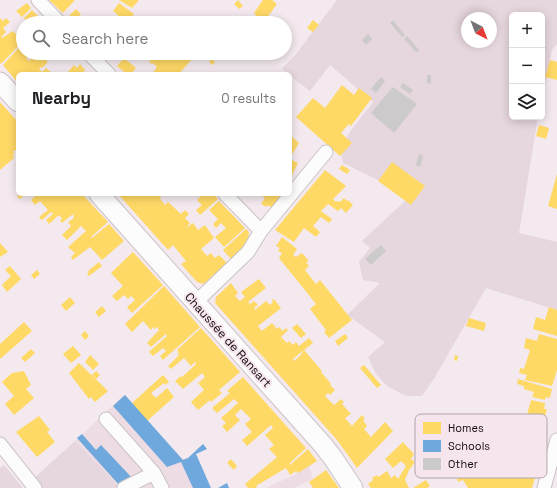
<!DOCTYPE html>
<html lang="en">
<head>
<meta charset="utf-8">
<style>
  :root { --surface:#fff; --page:#f6f6f6; --text:#202124; --muted:#757577; --line:#e0e0e0 }
  body { margin:0; font-family:"Space Grotesk",sans-serif; background:var(--page); color:var(--text) }
  .controls { position:absolute; right:12px; top:12px; display:grid; overflow:hidden; border-radius:6px; box-shadow:0 2px 10px #0003 }
  .controls button { width:36px; height:36px; display:grid; place-items:center; padding:0; border:0; border-bottom:1px solid var(--line); background:var(--surface); color:var(--text); font:20px sans-serif }
  .compass { position:absolute; left:461px; top:12px; width:36px; height:36px; border-radius:50%; background:var(--surface); box-shadow:0 2px 10px #0003; rotate:138deg }
  .list { margin:0; padding:0; list-style:none }
  h2 { display:flex; justify-content:space-between; align-items:center; height:52px; margin:0; padding:0 16px; font-size:17px }
  h2 small { font-size:13px; font-weight:400; color:var(--muted) }
  .icon { flex:none; width:22px; height:22px; fill:none; stroke:currentColor; stroke-width:2; stroke-linecap:round; stroke-linejoin:round }
  .map { position:relative; flex:none; width:557px; height:488px; overflow:hidden }
  .search { position:absolute; background:var(--surface); box-shadow:0 2px 10px #0003; left:16px; top:16px; width:276px; height:44px; display:flex; align-items:center; gap:10px; box-sizing:border-box; padding:0 14px; border-radius:22px; color:var(--muted); font-size:15px }
  .panel { position:absolute; background:var(--surface); box-shadow:0 2px 10px #0003; left:16px; top:72px; width:276px; height:124px; border-radius:6px }
  .map>svg:first-child { display:block }
  .built { fill:#eedce4 }
  .green { fill:#e6d6de; fill-rule:evenodd }
  .homes { fill:#ffd966; fill-rule:evenodd }
  .schools { fill:#6fa8dc }
  .building { fill:#cccaca }
  .lines { fill:none; stroke-linecap:round; stroke-linejoin:round }
  .street-casing { stroke:#cac3c7; stroke-width:15 }
  .secondary-casing { stroke:#cac3c7; stroke-width:21 }
  .street { stroke:#fdfcfc; stroke-width:13 }
  .secondary { stroke:#fdfcfc; stroke-width:19 }
  .labels { text-anchor:middle; stroke-width:4; stroke-linejoin:round; paint-order:stroke }
  .street-label { font-size:12px; fill:#110c0f; stroke:#f7e5ee }
  .key { fill:#f7e5ee; stroke:#b2a4ab; stroke-width:1 }
  .key-label { font-size:11px; fill:#110c0f }
</style>
</head>
<body>
<div class="map">
<svg width="557" height="488" viewBox="0 0 557 488">
  <rect width="100%" height="100%" fill="#f3e9ee"/>
  <!-- built -->
  <path class="built" d="M124 395 182 459 195 455 211 488H118L119 486 75 441Z
    M309 466 313 479 294 488H266L298 473Z"/>
  <!-- green -->
  <path class="green" d="M337 0H557V44L552 50 542 99V15H512V117H538L519 233 557 242V310L486 288 435 377 422 396H406L387 386 376 374 368 357 385 342 347 315 380 283 363 280 359 262 370 248 362 241 406 200 380 181 343 163C335 141 362 119 373 102L330 65 310 91 290 76V74H288L282 69 296 54ZM467 18H491V42H467Z
    M75 441 119 486 118 488H38L33 479Z
    M4 465 23 488H0V468Z"/>
  <!-- homes -->
  <path class="homes" d="M49 0H75L63 13Z
    M119 0H139L132 8Z
    M238 0 243 6 239 9 234 4Z
    M263 0H272L277 4 263 23H258L253 19 256 15 254 13Z
    M27 3 31 8 22 17 16 11Z
    M119 3 134 14 127 23H112L118 15 113 11Z
    M76 9 81 14 73 22 68 17Z
    M32 10 41 19 37 23H29L24 18Z
    M232 17 240 23H227Z
    M0 18 3 21 6 18 10 22 3 28 6 32 1 37 2 38 13 31 23 41 1 64 0 62Z
    M154 18 161 23H150Z
    M313 20 319 25 313 32 307 28Z
    M23 43V53H31L26 58 29 61 36 53H46L42 57 48 62 42 68 41 67 39 69 42 72 46 68 53 74H18V83L3 65Z
    M59 53H71L65 59Z
    M106 53H121L118 57 115 54 112 58Z
    M154 53H158L165 58 167 55 164 53H197L179 74H152L157 67 153 63 152 64 149 62 153 57 151 55Z
    M124 58 136 68 131 74H127L117 66Z
    M211 59 215 62 213 65 209 62Z
    M550 60 557 62V80L545 77Z
    M80 64 85 70 82 74H66L74 65 77 68Z
    M342 85 354 95 359 88 372 98 351 126 349 124 341 133 352 143 340 156 296 117 313 98 325 108Z
    M0 102 18 122V153L15 150 13 152 15 153 13 154 14 158 0 170Z
    M539 125 549 128 546 139 536 136Z
    M290 135 299 143 290 158Z
    M290 159 298 163 290 179Z
    M392 162 425 186 411 205 378 181Z
    M342 165 350 170 347 174 339 169Z
    M325 170 346 186 333 199 336 202 338 201 340 202 344 198 347 201 348 200 353 205 346 213 341 208 338 211 328 204 321 211 332 219 329 223 321 217 313 226 320 232 316 237 304 228 294 242 275 230Z
    M557 174V209L548 206Z
    M19 194H26L20 199 17 196Z
    M37 194H82L108 222 91 237 92 238 109 224 124 241 102 260 90 247 73 260 71 257 75 253 68 247 86 231 81 226 67 240 62 235 71 226 68 222 74 218 73 214 62 223 60 220 62 219 59 215 49 224 46 220 53 214 51 212 42 220 39 217 48 210 40 201 35 205 31 200Z
    M118 194H159L161 197 160 199 165 205 168 202 181 214 185 210 189 214 185 218 190 223 186 228 193 223 198 230 205 225 214 238 201 249 207 256 211 253 215 258 219 255 227 263 206 282 203 284 197 282 181 264 186 261 173 245 168 250Z
    M203 194H213L218 199 200 215 196 210 202 205 197 200Z
    M258 194H284L273 208 267 205 266 207 261 204 265 198Z
    M219 201 245 228 224 247 215 237 226 228 221 223 216 228 213 224 218 219 209 210Z
    M246 229 249 232 248 243 231 259 223 250Z
    M282 237 297 249 293 255 296 257 302 253 309 261 306 262 309 266 305 270 316 284 320 280 352 320 329 338 324 332 326 330 310 309 316 304 279 258 282 253 278 251 280 248 276 246Z
    M0 243 8 252 0 257Z
    M133 252 163 285 132 313 127 307 135 300 131 296 128 299 124 295 117 301 112 296 123 286 111 273Z
    M99 262 102 266 89 276 87 274 89 272 88 271Z
    M10 266 21 279 7 292 2 285 11 276 5 270Z
    M37 270 40 274 34 279 31 275Z
    M259 279 266 288 248 302 250 304 254 301 258 305 254 308 255 310 266 301 270 305 273 302 272 300 274 299 281 308 258 326 262 331 272 323 277 329 279 327 283 331 286 328 288 330 281 337 287 343 289 341 293 345 296 342 299 346 309 338 313 343 304 350 322 371 321 372 331 384 330 385 335 390 330 395 328 393 325 396 334 405 341 399 344 402 342 404 351 414 345 418 352 426 362 415 365 419 363 420 367 426 364 429 371 437 385 422 393 431 357 468 337 440 215 303 216 297 231 283 238 293 235 296 240 301 245 297 241 292ZM304 350 300 356 294 361 293 359Z
    M164 286 200 327 163 360 160 356 166 351 163 348 153 356 149 352 167 336 166 334 151 347 147 343 159 330 157 327 155 329 153 327 151 330 143 321 132 332 125 324Z
    M70 297 75 303 66 311 61 305Z
    M102 306 106 311 99 317 95 312Z
    M549 307 557 310V336L533 329 536 317 545 320Z
    M469 318 486 323 484 331 466 326Z
    M24 322 32 331 0 359V344Z
    M297 324 306 334 301 338 292 328Z
    M201 328 240 372 219 390 222 393 211 402 210 400 198 410 191 402 204 390 198 383 205 377 202 373 183 389 175 381 181 376 182 377 196 364 195 362 191 366 184 358 171 369 168 366 179 355 177 354 179 353 177 350Z
    M85 331 89 336 85 340 81 335Z
    M345 334 348 338 338 346 335 341Z
    M539 334 557 339V370L552 386 525 380 527 375 519 373 520 368 524 369 530 350 524 348 526 338 537 341Z
    M73 346 81 355 71 363 63 354Z
    M31 349 35 353 25 362 21 358Z
    M90 355 99 364 93 370 85 362Z
    M455 355 458 356 457 361 454 360Z
    M79 363 108 391 95 402 91 397 89 399 69 373Z
    M364 365 381 385 377 388 360 368Z
    M24 371 31 385 26 389 34 398 14 415 5 404 14 396 2 382 12 373Z
    M96 371 100 375 96 379 92 375Z
    M163 375 169 382 165 385 164 383 151 393 156 398 167 388 174 397 147 421 132 403Z
    M243 377 306 448 290 463V465L308 449 317 461 298 473 296 471 290 475 286 468 256 486 257 488H248L245 484 277 457 269 449 274 445 265 435 273 428 271 425 247 446 242 440 252 432 245 424 251 419 241 409 235 415 240 420 227 432 222 426 226 423 221 418 238 403 234 399 217 413 212 408 230 393 227 391Z
    M518 379 552 389 550 398 546 397 545 400 532 397 534 392 524 389V386L517 384Z
    M531 400 545 403 544 409H547L542 427 525 422Z
    M39 416 50 430 47 432 55 442 37 457 16 432Z
    M508 419 539 427 535 441 545 443 532 488H468L463 480 458 482 456 476 459 474 456 469 479 454 492 470 501 461 509 469 516 461 522 466 524 463 515 456 520 437 505 434Z
    M403 442 414 454 411 459 415 462 409 470 405 480 409 488H371L368 484 373 480 372 478 377 475 378 477 387 471 391 478 395 475 398 479 406 466 401 461 393 468 385 459Z
    M231 459 237 466 234 470 227 463Z
    M326 470 339 488H313L309 482Z
    M426 480 430 486 427 488H413Z"/>
  <!-- schools -->
  <path class="schools" d="M125 395 183 460 188 458 203 444 207 449 196 454 211 488H193L181 462 167 467 113 406Z
    M82 434 96 450 101 445 134 480 120 486 77 438Z
    M227 483 229 488H218Z"/>
  <!-- building -->
  <path class="building" d="M393 20 405 35 402 37 390 23Z
    M368 34 372 39 366 45 362 40Z
    M407 36 419 50 416 52 404 39Z
    M427 75H431V84L427 83Z
    M381 77 385 81 376 93 371 89Z
    M403 83 413 90 410 94 400 87Z
    M393 87 417 104 394 133 371 113Z
    M419 154 423 156 420 167 416 165Z
    M381 245 386 251 371 265 365 259Z"/>
  <g class="lines">
    <defs>
      <path id="street" d="M38 0 60 23
        M88 53 109 74
        M261 231 326 152
        M195 303 248 252 261 231 225 194
        M106 419 154 473 162 488
        M0 444 35 488
        M124 488 154 473
        M544 488 557 440"/>
      <path id="secondary" d="M0 82 18 102
        M99 194 323 445 333 458 353 488"/>
    </defs>
    <!-- street casing -->
    <use href="#street" class="street-casing"/>
    <!-- secondary casing -->
    <use href="#secondary" class="secondary-casing"/>
    <!-- street -->
    <use href="#street" class="street"/>
    <!-- secondary -->
    <use href="#secondary" class="secondary"/>
  </g>
  <g class="labels">
    <!-- street labels -->
    <g class="street-label">
      <text transform="translate(228 340) rotate(48)" y="4">Chaussée de Ransart</text>
    </g>
  </g>
  <!-- legend -->
  <rect x="415" y="414" width="132" height="64" rx="6" class="key"/>
  <rect x="423" y="422" width="18" height="12" fill="#ffd966"/>
  <rect x="423" y="440" width="18" height="12" fill="#6fa8dc"/>
  <rect x="423" y="458" width="18" height="12" fill="#cccaca"/>
  <g class="key-label">
    <text x="448" y="432">Homes</text>
    <text x="448" y="450">Schools</text>
    <text x="448" y="468">Other</text>
  </g>
</svg>
<div class="controls">
<button>+</button>
<button>−</button>
<button><svg class="icon" aria-label="layers" viewBox="0 0 24 24"><path d="M12 4l9 5-9 5-9-5zM3 14l9 5 9-5"/></svg></button>
</div>
<svg class="compass" viewBox="-18 -18 36 36"><path d="M0-13l5 13h-10z" fill="#e53935"/><path d="M0 13l5-13h-10z" fill="#757577"/></svg>
<div class="search"><svg class="icon" aria-label="search" viewBox="0 0 24 24"><circle cx="10" cy="10" r="6"/><path d="M15 15l6 6"/></svg>Search here</div>
<section class="panel">
<h2>Nearby<small>0 results</small></h2>
<ul class="list">
</ul>
</section>
</div>
</body>
</html>
